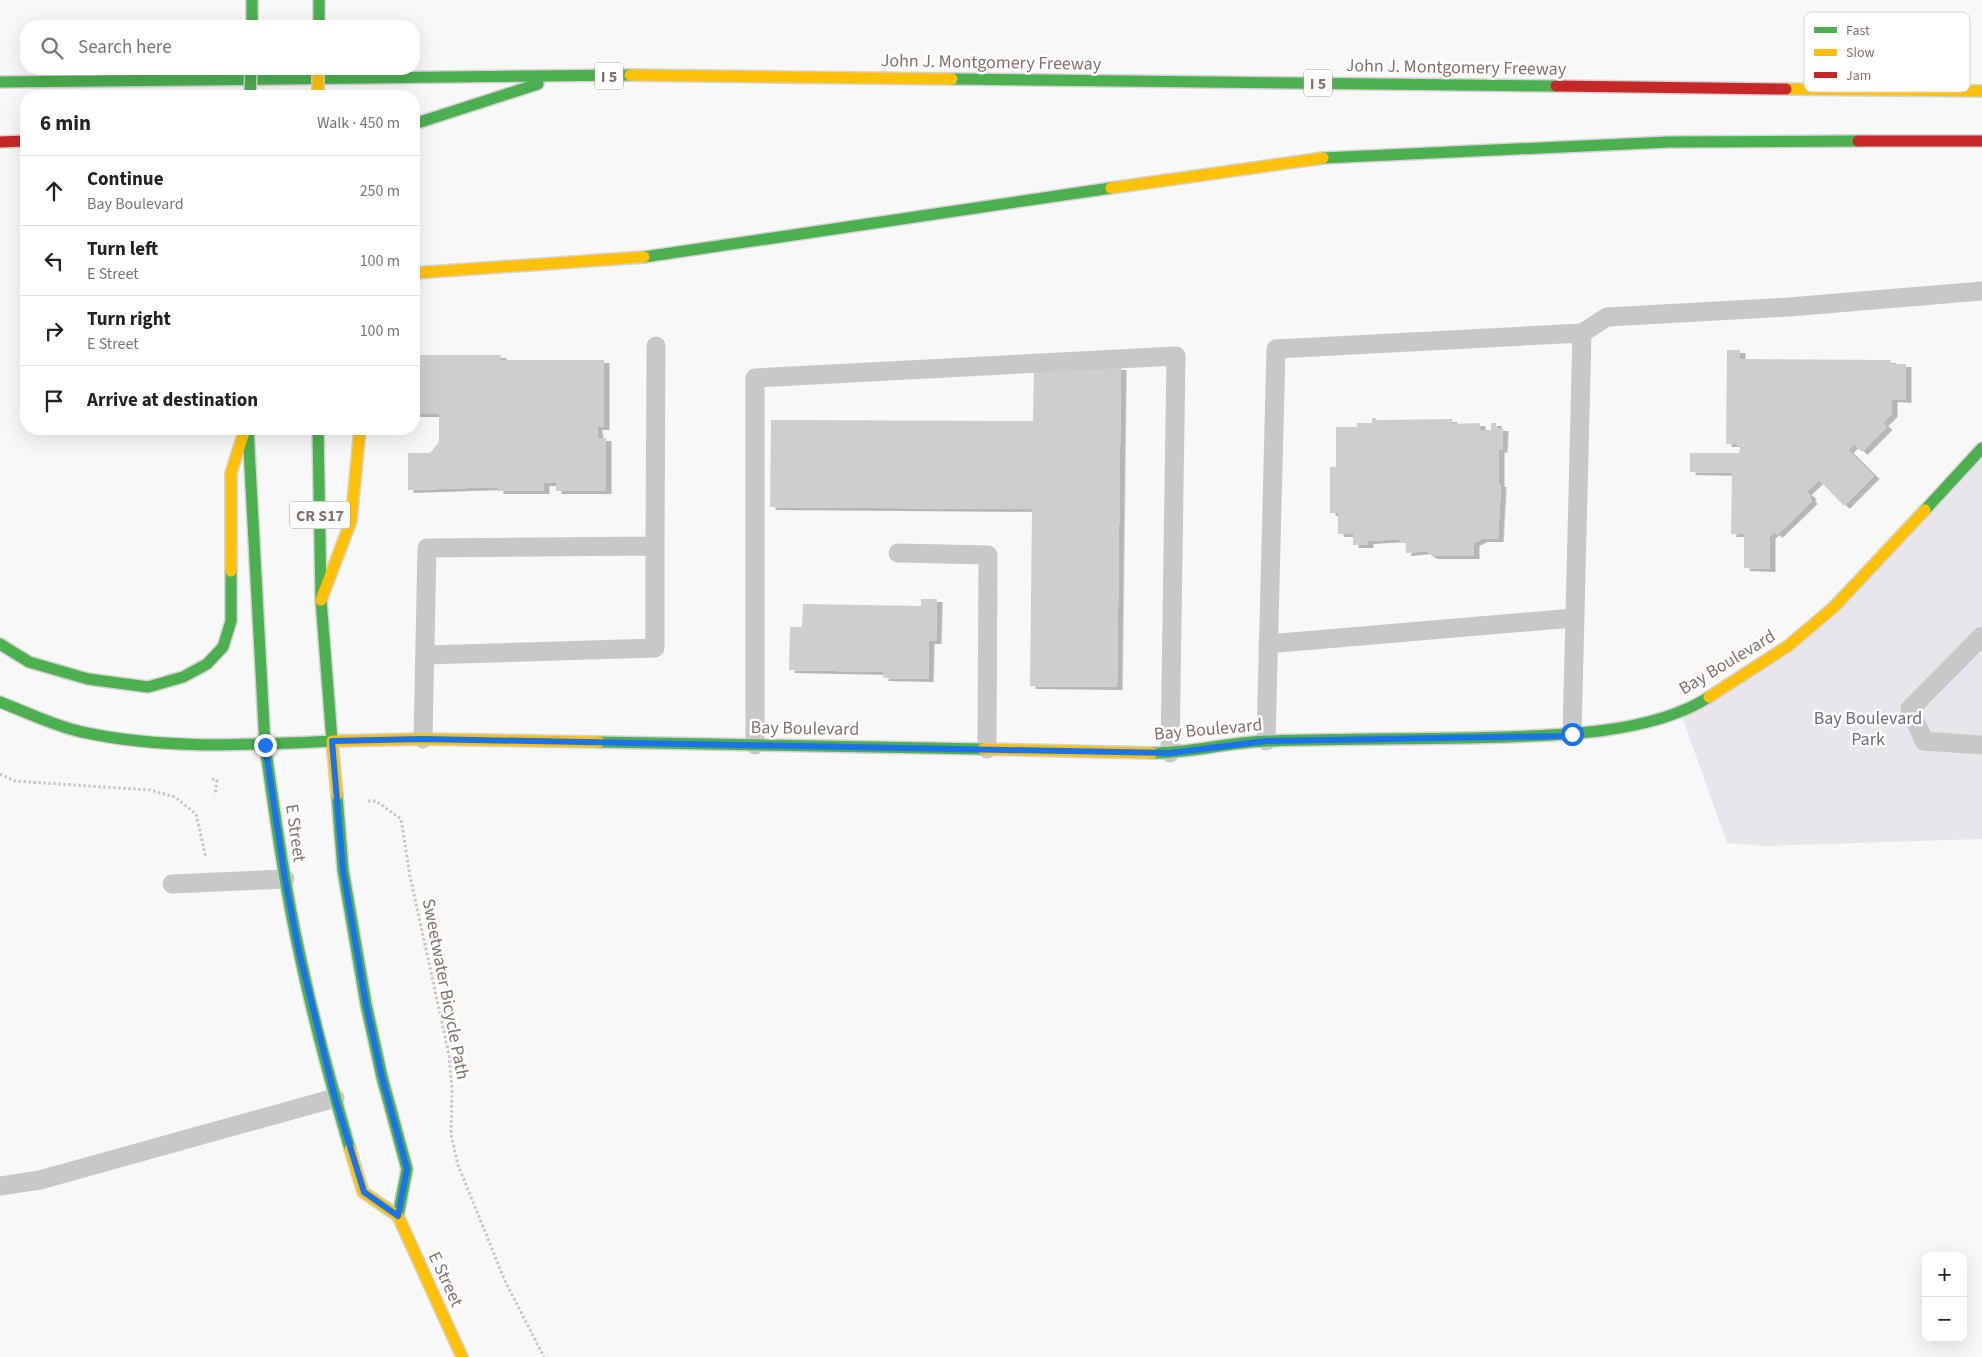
<!DOCTYPE html>
<html lang="en">
<head>
<meta charset="utf-8">
<style>
  :root { --surface:#fff; --page:#f2f2f2; --text:#222; --muted:#767676; --line:#e0e0e0 }
  body { margin:0; font-family:"Source Sans 3",sans-serif; background:var(--page); color:var(--text) }
  .controls { position:absolute; right:15px; bottom:15px; display:grid; overflow:hidden; border-radius:10px; box-shadow:0 5px 20px #0002 }
  .controls button { width:45px; height:45px; display:grid; place-items:center; padding:0; border:0; border-bottom:1px solid var(--line); background:var(--surface); color:var(--text); font:25px sans-serif }
  .stop { position:absolute; width:15px; height:15px; margin:-11px; border:4px solid #1a73e8; border-radius:50%; background:#fff }
  .stop.end { background:#1a73e8; border-color:#fff; box-shadow:0 1px 5px #0008 }
  .list { margin:0; padding:0; list-style:none }
  h2 { display:flex; justify-content:space-between; align-items:center; height:65px; margin:0; padding:0 20px; font-size:21px }
  h2 small { font-size:16px; font-weight:400; color:var(--muted) }
  .list li { display:grid; grid-template-columns:32px 1fr auto; gap:15px; align-items:center; box-sizing:border-box; height:70px; padding:0 20px; border-top:1px solid var(--line) }
  .list b { display:block; font-size:19px; white-space:nowrap }
  .list p { margin:0; font-size:16px; white-space:nowrap; color:var(--muted) }
  .list em { font-size:16px; font-style:normal; color:var(--muted) }
  .icon { flex:none; width:28px; height:28px; fill:none; stroke:currentColor; stroke-width:2; stroke-linecap:round; stroke-linejoin:round }
  .map { position:relative; flex:none; width:1982px; height:1357px; overflow:hidden }
  .search { position:absolute; background:var(--surface); box-shadow:0 5px 20px #0002; left:20px; top:20px; width:400px; height:55px; display:flex; align-items:center; gap:12px; box-sizing:border-box; padding:0 18px; border-radius:20px; color:var(--muted); font-size:19px }
  .panel { position:absolute; background:var(--surface); box-shadow:0 5px 20px #0002; left:20px; top:90px; width:400px; height:345px; border-radius:20px }
  .map>svg:first-child { display:block }
  .green { fill:#e8e6ea }
  .building { fill:#d0cecd; filter:url(#shadow) }
  .lines { fill:none; stroke-linecap:round; stroke-linejoin:round }
  .fast-casing { stroke:#d5d3d3; stroke-width:14 }
  .slow-casing { stroke:#d5d3d3; stroke-width:14 }
  .jam-casing { stroke:#d5d3d3; stroke-width:14 }
  .path { stroke:#c8c6c5; stroke-width:3; stroke-dasharray:2.5 2.5; stroke-linecap:butt }
  .lane { stroke:#c9c8c8; stroke-width:19 }
  .fast { stroke:#4caf50; stroke-width:11 }
  .slow { stroke:#ffc107; stroke-width:11 }
  .jam { stroke:#c62828; stroke-width:11 }
  .fast-bridge-casing { stroke:#d4d3d2; stroke-width:14; stroke-linecap:butt }
  .slow-bridge-casing { stroke:#d4d3d2; stroke-width:14; stroke-linecap:butt }
  .fast-bridge { stroke:#4caf50; stroke-width:11 }
  .slow-bridge { stroke:#ffc107; stroke-width:11 }
  .route { stroke:#1a73e8; stroke-width:6 }
  .labels { text-anchor:middle; stroke-width:5; stroke-linejoin:round; paint-order:stroke }
  .shield { fill:#fff; stroke:#a99c97; stroke-width:1 }
  .shield-label { font-size:16px; font-weight:bold; fill:#84716b }
  .street-label { font-size:18px; fill:#84716b; stroke:#fff }
  .park-label { font-size:18px; fill:#74697c; stroke:#fff }
  .key { fill:#fff; stroke:#dad4d3; stroke-width:1 }
  .key-label { font-size:14px; fill:#84716b }
</style>
</head>
<body>
<div class="map">
<svg width="1982" height="1357" viewBox="0 0 1982 1357">
  <defs>
    <filter id="shadow"><feDropShadow dx="5.5" dy="3" stdDeviation="0" flood-color="#0004"/></filter>
  </defs>
  <rect width="100%" height="100%" fill="#f8f8f8"/>
  <!-- green -->
  <path class="green" d="M1982 447V839L1764 846 1727 843 1680 711 1769 662Z"/>
  <!-- building -->
  <path class="building" d="M1727 350H1740V359L1891 360 1890 364H1906V400L1892 399V414L1883 423 1887 427 1862 452 1854 444 1848 450 1874 476 1844 506 1819 480 1806 492 1811 496 1810 498 1812 501 1777 535 1774 532 1770 536V569L1744 568V534H1731L1732 473 1690 472V453H1739L1740 448 1736 444H1726Z
    M420 355H501V360H604V427H597L598 438H606V491H556V483H544V491H498V487L408 490V453H430L439 442V414H414V400H420Z
    M1034 366 1121 367 1117 687 1030 686 1032 509 770 507 771 420 1033 421Z
    M1372 418H1376V420L1452 419V424L1480 423V430H1491V423H1496V428H1503L1502 450 1499 449V484H1501L1498 539H1482L1474 543V556H1433L1428 554V551L1406 553V543H1400L1401 539 1368 541V545H1353V534H1338V513H1330V467H1336V427H1357V423H1372Z
    M921 599H937L936 641H929L928 679 883 678 884 672 789 670 790 627H802L803 604 921 606Z"/>
  <g class="lines">
    <defs>
      <path id="fast" d="M252 0V26
        M319 0V26
        M952 79 1556 86
        M0 82 630 75
        M414 124 538 84
        M1323 158 1669 142 1858 141
        M644 257 1111 188
        M248 429 265 745
        M318 429 321 600 332 741
        M1925 510 1982 448
        M0 644 29 662 88 679 148 687 183 677 207 664 223 647 231 621V571
        M0 702C26 712 54 726 82 732 164 750 249 745 332 741
        M599 742 983 749
        M265 745C275 814 284 883 299 951 313 1018 331 1084 350 1149
        M1152 753C1191 753 1229 742 1268 741 1333 739 1397 739 1462 738 1535 736 1646 738 1709 697
        M337 795 343 870 366 1004 382 1077 407 1169 398 1216"/>
      <path id="slow" d="M630 75 952 79
        M1786 89 1982 91
        M1111 188 1323 158
        M414 273 644 257
        M231 571V473L245 429
        M321 600 351 521 360 429
        M1709 697 1788 646 1834 607 1925 510
        M983 749 1152 753
        M337 795 332 741 423 739 599 742
        M350 1149 363 1192 398 1216 462 1357"/>
      <path id="jam" d="M1556 86 1786 89
        M1858 141H1982
        M0 142 26 141"/>
    </defs>
    <!-- fast casing -->
    <use href="#fast" class="fast-casing"/>
    <!-- slow casing -->
    <use href="#slow" class="slow-casing"/>
    <!-- jam casing -->
    <use href="#jam" class="jam-casing"/>
    <!-- path -->
    <path class="path" d="M0 774 15 781 150 790 175 797 196 814 206 858
      M212 779 217 780 215 795
      M368 801H376L401 819 410 876 449 1055 452 1090 451 1134 458 1165 505 1281 544 1357"/>
    <!-- lane -->
    <path class="lane" d="M1582 333 1607 317 1789 307 1982 291
      M655 546 656 346
      M898 553 988 555 987 749
      M1982 636 1910 709 1924 741 1982 745
      M1268 644 1574 618
      M423 739 427 548 655 546V648L425 655
      M1266 741 1276 349 1582 333 1572 734
      M755 745V378L1176 356 1170 753
      M172 884 285 879
      M0 1186 40 1180 335 1098"/>
    <!-- fast -->
    <use href="#fast" class="fast"/>
    <!-- slow -->
    <use href="#slow" class="slow"/>
    <!-- jam -->
    <use href="#jam" class="jam"/>
    <defs>
      <path id="fast-bridge" d="M250 96 251 69"/>
      <path id="slow-bridge" d="M318 69V96"/>
    </defs>
    <!-- fast-bridge casing -->
    <use href="#fast-bridge" class="fast-bridge-casing"/>
    <!-- slow-bridge casing -->
    <use href="#slow-bridge" class="slow-bridge-casing"/>
    <!-- fast-bridge -->
    <use href="#fast-bridge" class="fast-bridge"/>
    <!-- slow-bridge -->
    <use href="#slow-bridge" class="slow-bridge"/>
  </g>
  <g class="lines">
    <!-- route -->
    <path class="route" d="M265 745 285 879 299 952 335 1098 364 1192 398 1216 407 1169 382 1077 366 1004 343 870 332 741 423 739 1170 753 1266 741 1562 736 1572 734"/>
  </g>
  <g class="labels">
    <!-- shield labels -->
    <g class="shield">
      <rect x="595" y="62.5" width="28" height="27" rx="4"/>
      <rect x="1304" y="69.5" width="28" height="27" rx="4"/>
      <rect x="290" y="501.5" width="60" height="27" rx="4"/>
    </g>
    <g class="shield-label">
      <text x="609" y="82">I 5</text>
      <text x="1318" y="89">I 5</text>
      <text x="320" y="521">CR S17</text>
    </g>
    <!-- street labels -->
    <g class="street-label">
      <text transform="translate(991 62) rotate(1)" y="6">John J. Montgomery Freeway</text>
      <text transform="translate(1456 67) rotate(1)" y="6">John J. Montgomery Freeway</text>
      <text transform="translate(1727 662) rotate(-31)" y="6">Bay Boulevard</text>
      <text transform="translate(805 728) rotate(1)" y="6">Bay Boulevard</text>
      <text transform="translate(1208 729) rotate(-5)" y="6">Bay Boulevard</text>
      <text transform="translate(296 833) rotate(82)" y="6">E Street</text>
      <text transform="translate(446 989) rotate(79)" y="6">Sweetwater Bicycle Path</text>
      <text transform="translate(446 1279) rotate(65)" y="6">E Street</text>
    </g>
    <!-- park labels -->
    <g class="park-label">
      <text x="1868" y="724">Bay Boulevard<tspan x="1868" dy="21">Park</tspan></text>
    </g>
  </g>
  <!-- legend -->
  <rect x="1804" y="12" width="166" height="80" rx="8" class="key"/>
  <rect x="1814" y="27" width="23" height="6" fill="#4caf50"/>
  <rect x="1814" y="49" width="23" height="7" fill="#ffc107"/>
  <rect x="1814" y="72" width="23" height="6" fill="#c62828"/>
  <g class="key-label">
    <text x="1846" y="35">Fast</text>
    <text x="1846" y="57">Slow</text>
    <text x="1846" y="80">Jam</text>
  </g>
</svg>
<div class="controls">
<button>+</button>
<button>−</button>
</div>
<div class="stop" style="left:1572px;top:734px"></div>
<div class="stop end" style="left:265px;top:745px"></div>
<div class="search"><svg class="icon" aria-label="search" viewBox="0 0 24 24"><circle cx="10" cy="10" r="6"/><path d="M15 15l6 6"/></svg>Search here</div>
<section class="panel">
<h2>6 min<small>Walk · 450 m</small></h2>
<ul class="list">
<li><svg class="icon" aria-label="ahead" viewBox="0 0 24 24"><path d="M12 20V5M6 11l6-6 6 6"/></svg><div><b>Continue</b><p>Bay Boulevard</p></div><em>250 m</em></li>
<li><svg class="icon" aria-label="left" viewBox="0 0 24 24"><path d="M17 20v-9H6M10 6l-5 5 5 5"/></svg><div><b>Turn left</b><p>E Street</p></div><em>100 m</em></li>
<li><svg class="icon" aria-label="right" viewBox="0 0 24 24"><path d="M7 20v-9h11M14 6l5 5-5 5"/></svg><div><b>Turn right</b><p>E Street</p></div><em>100 m</em></li>
<li><svg class="icon" aria-label="arrive" viewBox="0 0 24 24"><path d="M6 21V4h12l-3 4 3 4H6"/></svg><div><b>Arrive at destination</b></div></li>
</ul>
</section>
</div>
</body>
</html>
